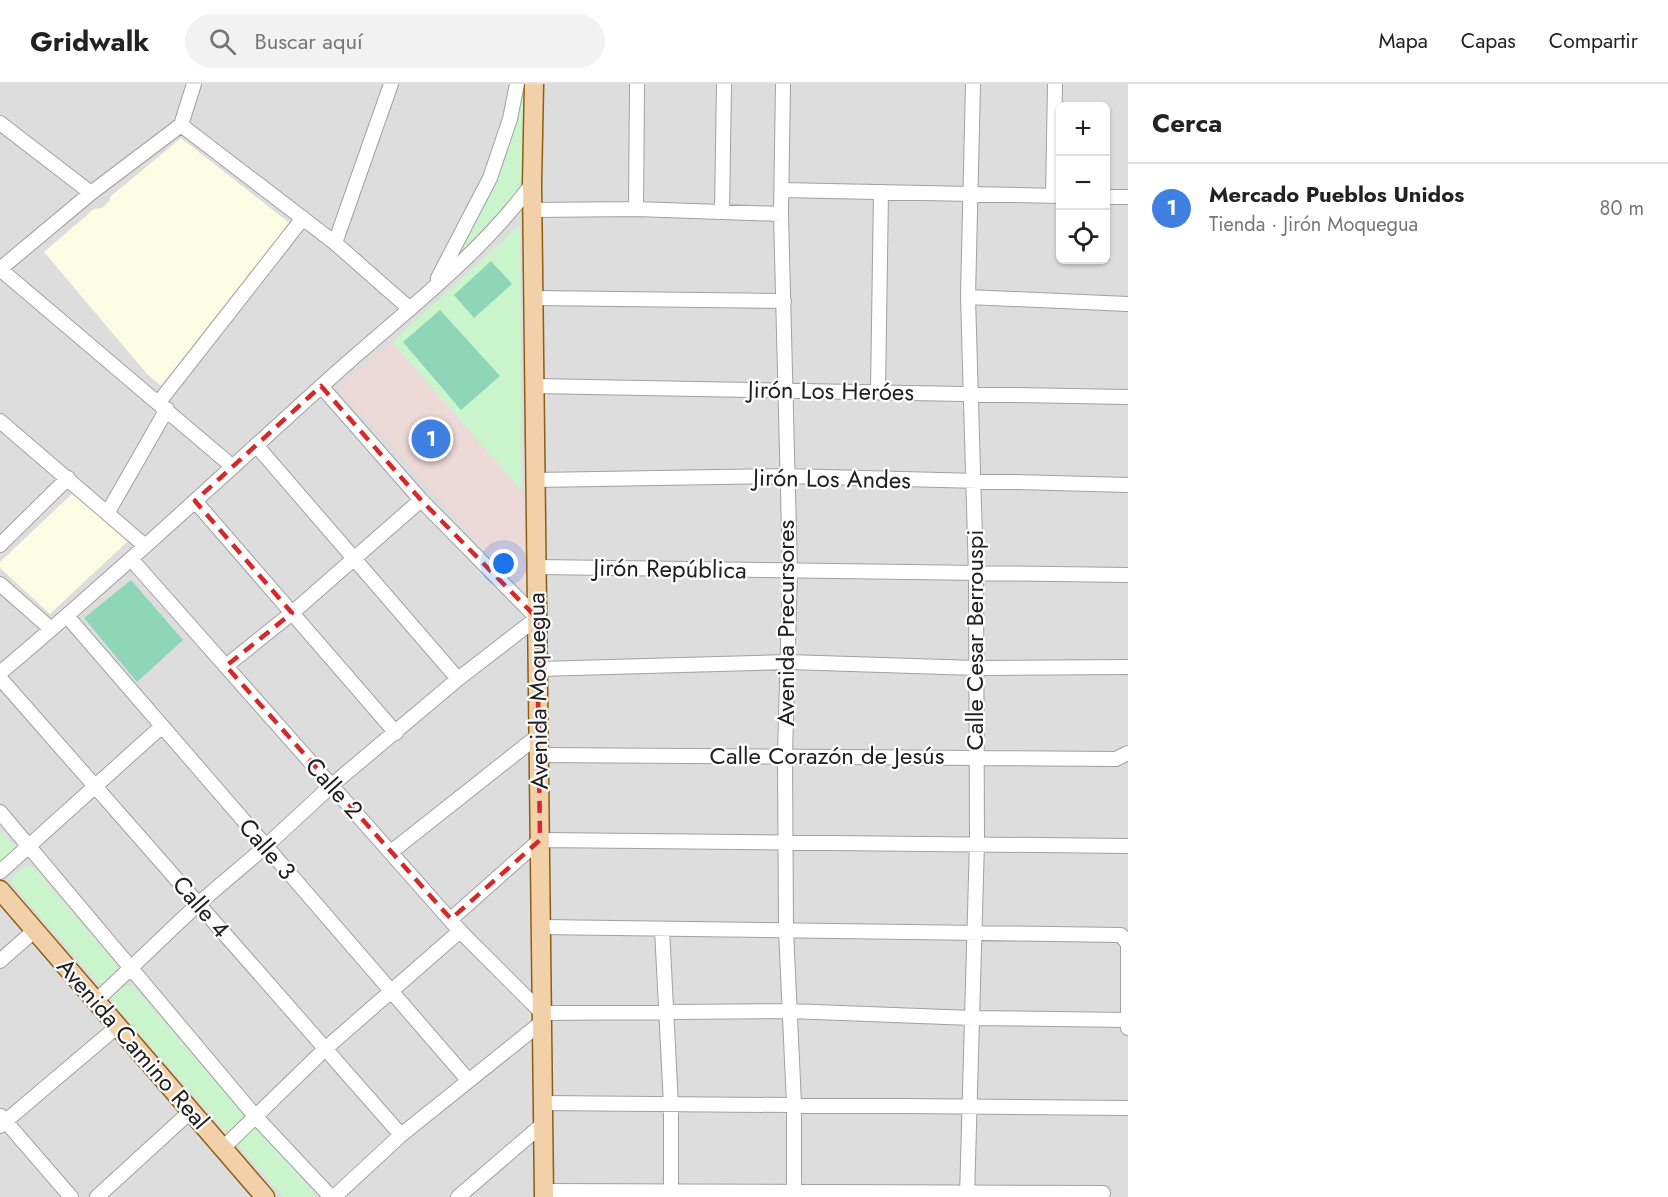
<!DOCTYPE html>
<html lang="es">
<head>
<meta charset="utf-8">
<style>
  :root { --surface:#fff; --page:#f2f2f2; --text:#222; --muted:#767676; --line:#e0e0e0; --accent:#b45309 }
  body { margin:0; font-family:Jost,sans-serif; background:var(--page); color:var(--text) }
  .controls { position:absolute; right:18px; top:18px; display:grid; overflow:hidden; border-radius:9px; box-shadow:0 2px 4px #0004 }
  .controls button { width:54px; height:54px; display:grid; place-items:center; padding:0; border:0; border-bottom:2px solid var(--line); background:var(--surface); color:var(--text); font:30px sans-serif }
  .you { position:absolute; left:504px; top:480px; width:21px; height:21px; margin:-15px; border:4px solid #fff; border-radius:50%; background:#1a73e8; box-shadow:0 0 0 9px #1a73e833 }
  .badge { display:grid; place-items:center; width:39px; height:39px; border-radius:50%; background:var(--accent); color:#fff; font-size:20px; font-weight:700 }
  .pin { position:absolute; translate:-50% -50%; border:3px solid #fff; box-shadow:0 2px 6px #0006 }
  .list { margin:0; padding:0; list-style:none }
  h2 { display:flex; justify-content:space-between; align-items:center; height:78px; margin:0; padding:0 24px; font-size:26px }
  h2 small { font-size:20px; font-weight:400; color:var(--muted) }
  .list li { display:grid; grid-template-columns:39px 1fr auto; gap:18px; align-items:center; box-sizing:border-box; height:90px; padding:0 24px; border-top:2px solid var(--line) }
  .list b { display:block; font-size:22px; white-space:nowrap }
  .list p { margin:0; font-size:20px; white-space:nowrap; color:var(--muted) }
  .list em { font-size:20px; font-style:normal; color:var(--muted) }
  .icon { flex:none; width:33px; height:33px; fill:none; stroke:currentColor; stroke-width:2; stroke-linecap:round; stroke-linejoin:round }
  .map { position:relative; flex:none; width:1128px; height:1113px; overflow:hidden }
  header { display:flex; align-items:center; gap:36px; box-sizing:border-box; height:84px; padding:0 30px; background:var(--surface); border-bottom:2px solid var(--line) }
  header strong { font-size:28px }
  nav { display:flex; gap:33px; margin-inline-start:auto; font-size:21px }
  .search { width:420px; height:54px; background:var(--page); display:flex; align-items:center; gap:15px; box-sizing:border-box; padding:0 21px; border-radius:33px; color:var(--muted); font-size:22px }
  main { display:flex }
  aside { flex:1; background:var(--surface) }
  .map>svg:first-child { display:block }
  .residential { fill:#dedddd; fill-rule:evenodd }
  .commercial { fill:#eed9d9 }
  .education { fill:#fcfbe4 }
  .park { fill:#caf4cc }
  .pitch { fill:#8fd5b8 }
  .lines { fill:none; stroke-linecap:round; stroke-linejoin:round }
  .minor-casing { stroke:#a1a1a1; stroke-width:16 }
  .major-casing { stroke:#8b5f11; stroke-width:21 }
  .minor { stroke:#fff; stroke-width:14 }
  .major { stroke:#f2d1aa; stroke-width:18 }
  .marked { fill:none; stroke:#d62828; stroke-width:4.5; stroke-dasharray:12 8; stroke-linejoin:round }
  .labels { text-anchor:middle; stroke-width:4.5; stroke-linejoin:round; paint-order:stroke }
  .street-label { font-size:24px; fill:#202020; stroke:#fff }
</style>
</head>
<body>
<header>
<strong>Gridwalk</strong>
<div class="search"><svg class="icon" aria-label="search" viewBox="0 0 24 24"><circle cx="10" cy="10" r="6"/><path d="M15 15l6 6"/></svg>Buscar aquí</div>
<nav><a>Mapa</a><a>Capas</a><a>Compartir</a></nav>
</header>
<main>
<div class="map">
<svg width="1128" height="1113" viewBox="0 0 1128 1113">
  <rect width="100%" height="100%" fill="#efede8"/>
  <!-- residential -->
  <path class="residential" d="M0 0H1128V1113H0ZM1060 22H1106V176H1060Z"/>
  <!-- commercial -->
  <path class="commercial" d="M392 258 522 407 531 497 521 504 337 303Z"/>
  <!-- education -->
  <path class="education" d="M181 54 292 141 161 302 147 290 44 168 94 125 102 124 110 116V113Z
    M76 406 129 456 50 530 0 484V478Z"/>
  <!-- park -->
  <path class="park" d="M521 8C526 20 524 37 524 50 526 117 514 122 466 165L463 164C490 114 511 64 521 8Z
    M520 141 522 407 392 258Z
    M0 746 15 763 14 769 0 780Z
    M25 782 33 783 118 882 117 888 105 900 97 898 11 799 12 793Z
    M126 902 134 903 243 1029 242 1036 230 1047 223 1045 112 918 113 912Z
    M253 1045 260 1047 318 1113H283L239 1062 240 1056Z"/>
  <!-- pitch -->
  <path class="pitch" d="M491 177 512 200 474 234 454 211Z
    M440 226 500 292 461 326 403 258Z
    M131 496 183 556 137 598 84 534Z"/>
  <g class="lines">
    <defs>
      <path id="minor" d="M783 0 781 130 790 488 785 671 786 846 794 1020V1113
        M0 39 91 109
        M181 41 335 159 410 225 416 219
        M782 106 1060 112
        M1053 112 1055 0
        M1106 113H1128
        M636 125 637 0
        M533 126 636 125 781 130
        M722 128 724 0
        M335 159 391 0
        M0 185 233 383
        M0 185 91 109 181 41 194 0
        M438 194 490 94 510 35 517 0
        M968 213 1128 220
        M534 214 784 217
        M535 302 1128 313
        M878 307 881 108
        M159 318 303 134
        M0 337 144 461
        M256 361 458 595
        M536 396 785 392 1128 401
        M195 417 396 649
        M108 428 167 325
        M0 461 68 394
        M131 475 460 847 542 929 789 927 972 934 1128 936
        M537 483 1128 491
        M0 500 51 545
        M67 532 468 996
        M226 582 292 529 421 416
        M538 585 788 578 976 584 1128 583
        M0 589C115 492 224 390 336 289 403 229 478 173 532 100
        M0 594 401 1051
        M539 671 1116 675 1128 669
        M0 728 255 1032 331 1113
        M391 768 539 651
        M0 788 161 643
        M451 835 540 756 1128 762
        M541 843 1121 851 1128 860V944
        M662 845 671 1021V1113
        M0 877 35 846
        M96 917 198 820 265 763 332 701 458 595 537 534 421 416 321 302
        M543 1019 1128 1024
        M1 1032 71 1113
        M0 1042 118 942
        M223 1064 325 965 460 847
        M544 1107 1103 1109
        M97 1113 191 1027
        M334 1113 401 1051 542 938
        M458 1113 543 1040
        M967 1113 977 758 976 491 968 213 973 0"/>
      <path id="major" d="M534 0 532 100 544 1113
        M0 806 265 1113"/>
    </defs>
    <!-- minor casing -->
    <use href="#minor" class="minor-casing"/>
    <!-- major casing -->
    <use href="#major" class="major-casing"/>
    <!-- minor -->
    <use href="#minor" class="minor"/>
    <!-- major -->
    <use href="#major" class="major"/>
  </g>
  <!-- marked area -->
  <path class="marked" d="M321 302 421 416 537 534 540 756 451 835 226 582 292 529 195 417Z"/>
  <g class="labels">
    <!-- street labels -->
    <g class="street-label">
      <text transform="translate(831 307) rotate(1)" y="8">Jirón Los Heróes</text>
      <text transform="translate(832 395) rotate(1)" y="8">Jirón Los Andes</text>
      <text transform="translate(670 485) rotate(1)" y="8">Jirón República</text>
      <text transform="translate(786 539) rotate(-90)" y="8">Avenida Precursores</text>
      <text transform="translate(975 556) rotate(-90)" y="8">Calle Cesar Berrouspi</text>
      <text transform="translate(538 607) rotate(-91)" y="8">Avenida Moquegua</text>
      <text x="827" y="680">Calle Corazón de Jesús</text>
      <text transform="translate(334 704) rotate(48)" y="8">Calle 2</text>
      <text transform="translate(267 765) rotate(49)" y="8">Calle 3</text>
      <text transform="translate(201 823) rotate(49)" y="8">Calle 4</text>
      <text transform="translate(133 960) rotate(49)" y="8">Avenida Camino Real</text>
    </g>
  </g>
</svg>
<div class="controls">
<button>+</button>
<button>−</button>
<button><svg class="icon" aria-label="locate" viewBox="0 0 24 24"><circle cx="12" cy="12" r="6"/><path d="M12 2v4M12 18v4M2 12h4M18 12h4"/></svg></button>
</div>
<div class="you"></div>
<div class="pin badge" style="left:431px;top:355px;background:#3f7fe0">1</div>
</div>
<aside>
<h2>Cerca<small></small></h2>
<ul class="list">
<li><span class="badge" style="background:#3f7fe0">1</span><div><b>Mercado Pueblos Unidos</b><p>Tienda · Jirón Moquegua</p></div><em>80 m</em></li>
</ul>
</aside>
</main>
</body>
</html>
